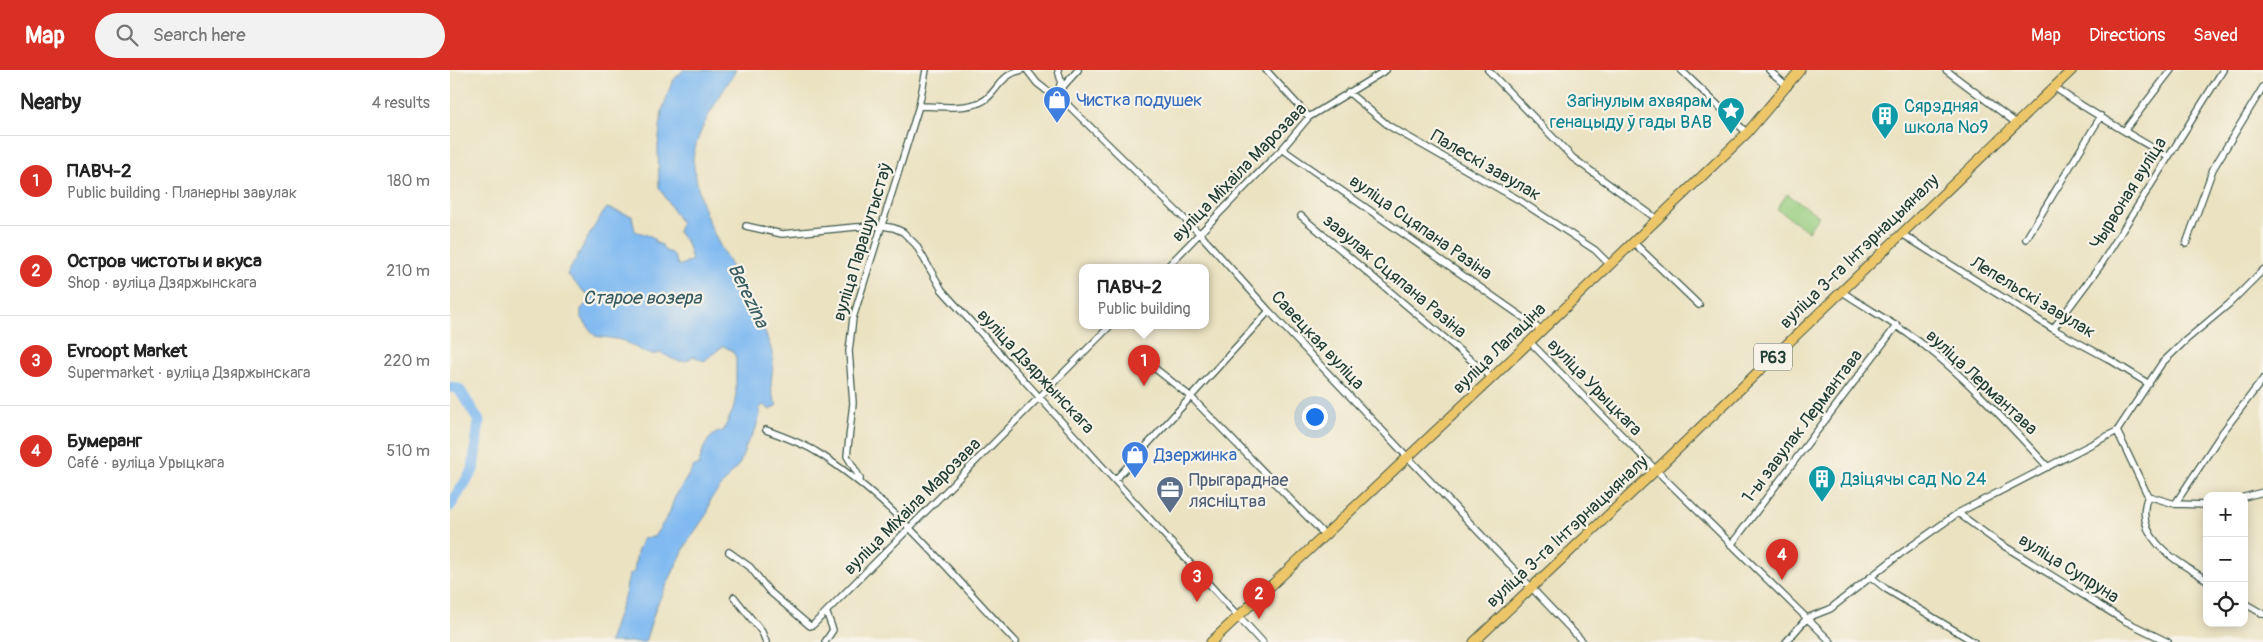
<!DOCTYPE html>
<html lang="en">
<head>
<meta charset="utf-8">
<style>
  :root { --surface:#fff; --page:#f2f2f2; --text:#222; --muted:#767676; --line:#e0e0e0; --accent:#d93025 }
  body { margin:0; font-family:Pangolin,sans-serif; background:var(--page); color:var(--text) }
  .controls { position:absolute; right:15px; bottom:15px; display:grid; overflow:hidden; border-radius:10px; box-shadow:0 2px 12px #0003 }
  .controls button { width:45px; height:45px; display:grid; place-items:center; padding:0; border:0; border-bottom:1px solid var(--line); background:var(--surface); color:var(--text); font:25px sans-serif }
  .you { position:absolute; left:864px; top:346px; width:18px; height:18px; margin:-12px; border:4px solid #fff; border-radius:50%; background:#1a73e8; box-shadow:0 0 0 8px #1a73e833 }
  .badge { display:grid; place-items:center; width:32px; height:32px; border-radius:50%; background:var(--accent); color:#fff; font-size:16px; font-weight:700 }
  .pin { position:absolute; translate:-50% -41px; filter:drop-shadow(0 1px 2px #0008) }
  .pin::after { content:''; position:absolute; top:26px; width:18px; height:15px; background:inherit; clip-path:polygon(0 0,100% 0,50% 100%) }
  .popup { position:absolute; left:629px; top:194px; width:130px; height:65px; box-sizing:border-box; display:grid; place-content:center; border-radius:10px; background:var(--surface); filter:drop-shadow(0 1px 4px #0005); font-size:16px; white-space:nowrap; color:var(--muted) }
  .popup b { font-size:19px; color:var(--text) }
  .popup::after { content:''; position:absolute; left:50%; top:100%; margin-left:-10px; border:10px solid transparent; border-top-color:var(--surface) }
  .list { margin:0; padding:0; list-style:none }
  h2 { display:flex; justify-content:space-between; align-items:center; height:65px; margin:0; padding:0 20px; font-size:21px }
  h2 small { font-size:16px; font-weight:400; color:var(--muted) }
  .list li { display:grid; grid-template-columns:32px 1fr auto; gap:15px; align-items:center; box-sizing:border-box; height:90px; padding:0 20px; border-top:1px solid var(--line) }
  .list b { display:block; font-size:19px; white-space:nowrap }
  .list p { margin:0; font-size:16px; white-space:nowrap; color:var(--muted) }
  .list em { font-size:16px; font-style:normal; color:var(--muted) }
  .icon { flex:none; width:28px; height:28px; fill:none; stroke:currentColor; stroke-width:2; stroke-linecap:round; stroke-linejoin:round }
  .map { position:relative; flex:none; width:1813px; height:572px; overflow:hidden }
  header { display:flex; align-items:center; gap:30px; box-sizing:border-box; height:70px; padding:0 25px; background:var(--accent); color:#fff }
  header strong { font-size:24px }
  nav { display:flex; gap:28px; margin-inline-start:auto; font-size:18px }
  .search { width:350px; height:45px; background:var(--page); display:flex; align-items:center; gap:12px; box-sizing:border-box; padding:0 18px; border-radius:28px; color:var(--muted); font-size:19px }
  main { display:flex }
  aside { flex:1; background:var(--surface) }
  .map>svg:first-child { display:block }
  .green { fill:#97cd7f; stroke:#5b855a }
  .water { fill:#80baf1; stroke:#507c92 }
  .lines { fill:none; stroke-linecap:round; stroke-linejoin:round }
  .river { stroke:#80baf1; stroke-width:11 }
  .minor-casing { stroke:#3e5649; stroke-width:8 }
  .tertiary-casing { stroke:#3e5649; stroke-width:9 }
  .primary-casing { stroke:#3e5649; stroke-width:11 }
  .minor { stroke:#fff; stroke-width:5.5 }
  .tertiary { stroke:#fff; stroke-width:7 }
  .primary { stroke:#ecc669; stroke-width:9 }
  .labels { text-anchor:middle; stroke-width:4.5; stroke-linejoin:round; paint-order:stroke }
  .shield { fill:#f7f3e8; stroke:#60746a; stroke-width:1 }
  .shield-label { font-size:16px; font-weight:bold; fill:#1f3d34 }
  .shop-label { font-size:18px; fill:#366cbe; stroke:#f7f3e8; text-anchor:start }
  .culture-label { font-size:18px; fill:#0d838f; stroke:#f7f3e8; text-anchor:start }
  .street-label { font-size:18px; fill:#1f3d34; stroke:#f7f3e8 }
  .service-label { font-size:18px; fill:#4e5e75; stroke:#f7f3e8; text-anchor:start }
  .water-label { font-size:19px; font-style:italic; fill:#375c63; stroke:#f7f3e8 }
</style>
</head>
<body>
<header>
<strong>Map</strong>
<div class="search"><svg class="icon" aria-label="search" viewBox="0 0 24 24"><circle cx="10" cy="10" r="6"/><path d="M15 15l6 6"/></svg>Search here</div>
<nav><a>Map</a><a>Directions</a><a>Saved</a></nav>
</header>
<main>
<aside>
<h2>Nearby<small>4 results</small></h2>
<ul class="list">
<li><span class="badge">1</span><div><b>ПАВЧ-2</b><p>Public building · Планерны завулак</p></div><em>180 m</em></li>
<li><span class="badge">2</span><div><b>Остров чистоты и вкуса</b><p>Shop · вуліца Дзяржынскага</p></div><em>210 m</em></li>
<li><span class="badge">3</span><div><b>Evroopt Market</b><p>Supermarket · вуліца Дзяржынскага</p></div><em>220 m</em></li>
<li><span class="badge">4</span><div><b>Бумеранг</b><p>Café · вуліца Урыцкага</p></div><em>510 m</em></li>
</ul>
</aside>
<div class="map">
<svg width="1813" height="572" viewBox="0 0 1813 572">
  <rect width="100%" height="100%" fill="#f7f3e8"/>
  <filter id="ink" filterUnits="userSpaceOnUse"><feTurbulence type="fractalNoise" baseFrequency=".02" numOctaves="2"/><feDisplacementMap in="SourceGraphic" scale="10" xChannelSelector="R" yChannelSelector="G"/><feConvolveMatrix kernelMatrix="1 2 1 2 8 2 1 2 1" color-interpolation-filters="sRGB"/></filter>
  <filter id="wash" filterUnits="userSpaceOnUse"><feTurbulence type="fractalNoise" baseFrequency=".0096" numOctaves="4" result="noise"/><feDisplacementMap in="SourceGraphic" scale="20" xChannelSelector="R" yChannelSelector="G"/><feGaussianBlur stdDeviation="1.12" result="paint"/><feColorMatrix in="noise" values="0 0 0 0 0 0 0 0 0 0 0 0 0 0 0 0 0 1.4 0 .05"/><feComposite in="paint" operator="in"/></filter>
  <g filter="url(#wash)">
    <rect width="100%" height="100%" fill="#ebe2c1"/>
    <!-- green -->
    <path class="green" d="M1337 124 1369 146 1358 161 1327 139Z"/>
    <!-- water -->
    <path class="water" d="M233 0H286C270 27 248 56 243 88 243 94 245 101 246 107 254 165 296 212 316 265 318 271 321 277 322 283 326 302 315 315 327 335L320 340 314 335 309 338 310 345 305 361 297 373 290 393 260 430 258 442 237 473 206 537 195 572H159L175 524 179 505 184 502 187 482 193 468 204 467 219 444 224 429 244 396 249 395C251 381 258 363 273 361L283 340 286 325V287L281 280 273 276 254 291 243 286C232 297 223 289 211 283 194 288 188 277 174 271 166 268 154 268 145 266L131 247V239L143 227 135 223 117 204C131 182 141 158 157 138L182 146 185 161 203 167 206 173 212 175 214 180 223 184 229 196 242 190 237 173 228 162 231 153 209 117 208 76 212 41 222 12Z"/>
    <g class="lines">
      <!-- river -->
      <path class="river" d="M0 317 9 319 29 351 23 400 0 436"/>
    </g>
  </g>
  <g filter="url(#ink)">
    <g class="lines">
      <defs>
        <path id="minor" d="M577 0 587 13 601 24 609 21 619 36 750 164 819 241 1133 572
          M608 0 611 11 609 19
          M816 0 859 47
          M1038 0 1123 88 1207 149
          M1231 0 1297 63
          M1319 0 1338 17
          M1496 0 1566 53
          M1604 17C1641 43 1680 64 1718 87
          M609 21 628 0
          M898 22 939 56 1069 130 1145 180 1159 194
          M469 36C488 36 512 40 531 32 545 27 549 4 572 0
          M1675 60 1721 0
          M832 79 1091 260
          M851 146 1042 308
          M296 156 332 164 406 157 433 156 444 158 453 162 466 175 492 220 788 546
          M1452 164 1603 259 1657 288 1699 314
          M1576 169 1651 46
          M1183 172 1249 235
          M1736 174 1763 99 1813 17
          M717 197 832 79 859 47 936 0
          M1391 221C1419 240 1448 255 1475 276 1520 311 1559 355 1598 397
          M1603 259 1650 196 1773 0
          M1080 272 1206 400 1381 572
          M702 296 741 327 875 465
          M316 360C332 366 349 372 365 381 444 429 502 506 566 572
          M1667 361 1698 426C1681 467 1728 492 1757 510
          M666 409 819 241
          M410 412V408L397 386 403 333 399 281 403 248 469 36 476 0
          M1698 426 1725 434 1757 435
          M1794 427 1813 422
          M1725 434 1772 363 1813 309
          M1508 443 1546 471 1675 551 1718 572
          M1281 475 1447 255
          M279 482 300 497 319 521 360 556 363 555 661 255
          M1421 507 1436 519 1524 572
          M284 527 312 562 316 572
          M1794 533 1813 544
          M375 572 383 560 377 544
          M1336 572 1357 548 1380 539 1450 484 1508 443 1667 361 1712 293 1736 270 1779 234 1813 200"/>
        <path id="tertiary" d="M788 546 812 572"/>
        <path id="primary" d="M761 572 1042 308 1297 63 1350 0
          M1024 572 1206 400 1622 0"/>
      </defs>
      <!-- minor casing -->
      <use href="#minor" class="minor-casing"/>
      <!-- tertiary casing -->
      <use href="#tertiary" class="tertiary-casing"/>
      <!-- primary casing -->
      <use href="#primary" class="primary-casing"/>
      <!-- minor -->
      <use href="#minor" class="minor"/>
      <!-- tertiary -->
      <use href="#tertiary" class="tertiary"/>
      <!-- primary -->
      <use href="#primary" class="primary"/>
    </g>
  </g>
  <!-- icons -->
  <defs>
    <symbol id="shop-pin" viewBox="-11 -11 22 30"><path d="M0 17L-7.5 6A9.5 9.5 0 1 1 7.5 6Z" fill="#3f7fe0" stroke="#f7f3e8"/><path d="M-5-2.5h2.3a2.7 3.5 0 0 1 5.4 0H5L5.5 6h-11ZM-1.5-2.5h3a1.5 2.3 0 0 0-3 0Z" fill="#fff"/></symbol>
    <symbol id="sight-pin" viewBox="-11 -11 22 30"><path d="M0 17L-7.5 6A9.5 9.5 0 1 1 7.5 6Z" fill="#0f9aa8" stroke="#f7f3e8"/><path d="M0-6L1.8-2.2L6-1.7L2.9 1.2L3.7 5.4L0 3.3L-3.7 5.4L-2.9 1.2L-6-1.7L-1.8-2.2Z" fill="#fff"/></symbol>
    <symbol id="building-pin" viewBox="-11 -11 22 30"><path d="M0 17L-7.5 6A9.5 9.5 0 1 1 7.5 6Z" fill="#0f9aa8" stroke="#f7f3e8"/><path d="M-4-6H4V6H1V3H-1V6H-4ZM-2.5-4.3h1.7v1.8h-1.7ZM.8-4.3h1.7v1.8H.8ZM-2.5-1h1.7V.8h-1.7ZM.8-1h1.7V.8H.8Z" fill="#fff"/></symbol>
    <symbol id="office-pin" viewBox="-11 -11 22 30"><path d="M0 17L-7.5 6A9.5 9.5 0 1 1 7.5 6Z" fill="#5c6f8a" stroke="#f7f3e8"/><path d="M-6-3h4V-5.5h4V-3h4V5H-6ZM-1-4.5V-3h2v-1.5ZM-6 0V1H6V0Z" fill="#fff"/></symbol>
  </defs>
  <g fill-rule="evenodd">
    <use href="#shop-pin" x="591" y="14" width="32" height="43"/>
    <use href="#sight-pin" x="1265" y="25" width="32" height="43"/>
    <use href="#building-pin" x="1419" y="30" width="32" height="43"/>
    <use href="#shop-pin" x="669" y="369" width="32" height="43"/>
    <use href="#building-pin" x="1356" y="393" width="32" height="43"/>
    <use href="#office-pin" x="704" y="404" width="32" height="43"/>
  </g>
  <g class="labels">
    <!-- shield labels -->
    <rect class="shield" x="1304" y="273.5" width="38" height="27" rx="4"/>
    <g class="shield-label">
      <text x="1323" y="293">Р63</text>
    </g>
    <!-- shop labels -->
    <g class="shop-label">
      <text x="626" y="36">Чистка подушек</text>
      <text x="704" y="391">Дзержинка</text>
    </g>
    <!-- culture labels -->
    <g class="culture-label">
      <text x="1262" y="37" text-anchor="end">Загінулым ахвярам<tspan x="1262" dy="21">генацыду ў гады ВАВ</tspan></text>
      <text x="1454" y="42">Сярэдняя<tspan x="1454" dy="21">школа №9</tspan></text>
      <text x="1391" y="415">Дзіцячы сад № 24</text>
    </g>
    <!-- street labels -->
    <g class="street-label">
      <text transform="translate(1036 95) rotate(30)" y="6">Палескі завулак</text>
      <text transform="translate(789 102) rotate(-46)" y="6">вуліца Міхаіла Марозава</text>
      <text transform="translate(1678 123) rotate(-58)" y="6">Чырвоная вуліца</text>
      <text transform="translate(971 157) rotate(35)" y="6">вуліца Сцяпана Разіна</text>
      <text transform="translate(412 172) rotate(-73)" y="6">вуліца Парашутыстаў</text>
      <text transform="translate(1409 181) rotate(-44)" y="6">вуліца 3-га Інтэрнацыяналу</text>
      <text transform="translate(945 206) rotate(40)" y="6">завулак Сцяпана Разіна</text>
      <text transform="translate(1583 227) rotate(31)" y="6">Лепельскі завулак</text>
      <text transform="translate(868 270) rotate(47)" y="6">Савецкая вуліца</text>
      <text transform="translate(1049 278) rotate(-44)" y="6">вуліца Лапаціна</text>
      <text transform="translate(586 301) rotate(47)" y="6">вуліца Дзяржынскага</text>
      <text transform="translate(1532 312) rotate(43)" y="6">вуліца Лермантава</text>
      <text transform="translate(1145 317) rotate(46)" y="6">вуліца Урыцкага</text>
      <text transform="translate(1352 356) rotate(-53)" y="6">1-ы завулак Лермантава</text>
      <text transform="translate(462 436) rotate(-45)" y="6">вуліца Міхаіла Марозава</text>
      <text transform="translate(1117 461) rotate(-43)" y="6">вуліца 3-га Інтэрнацыяналу</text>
      <text transform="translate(1619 498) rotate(32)" y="6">вуліца Супруна</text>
    </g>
    <!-- service labels -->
    <g class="service-label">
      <text x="739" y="416">Прыгараднае<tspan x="739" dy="21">лясніцтва</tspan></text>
    </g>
    <!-- water labels -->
    <g class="water-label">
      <text transform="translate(299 225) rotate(64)" y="7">Berezina</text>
      <text x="192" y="234">Старое возера</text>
    </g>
  </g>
</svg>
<div class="controls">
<button>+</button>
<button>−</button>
<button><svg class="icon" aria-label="locate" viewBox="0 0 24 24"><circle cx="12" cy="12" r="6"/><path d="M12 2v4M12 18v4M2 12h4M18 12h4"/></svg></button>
</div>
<div class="you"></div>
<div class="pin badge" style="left:694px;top:316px">1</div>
<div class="popup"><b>ПАВЧ-2</b>Public building</div>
<div class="pin badge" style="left:809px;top:549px">2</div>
<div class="pin badge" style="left:747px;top:532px">3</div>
<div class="pin badge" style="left:1332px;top:510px">4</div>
</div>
</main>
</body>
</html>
